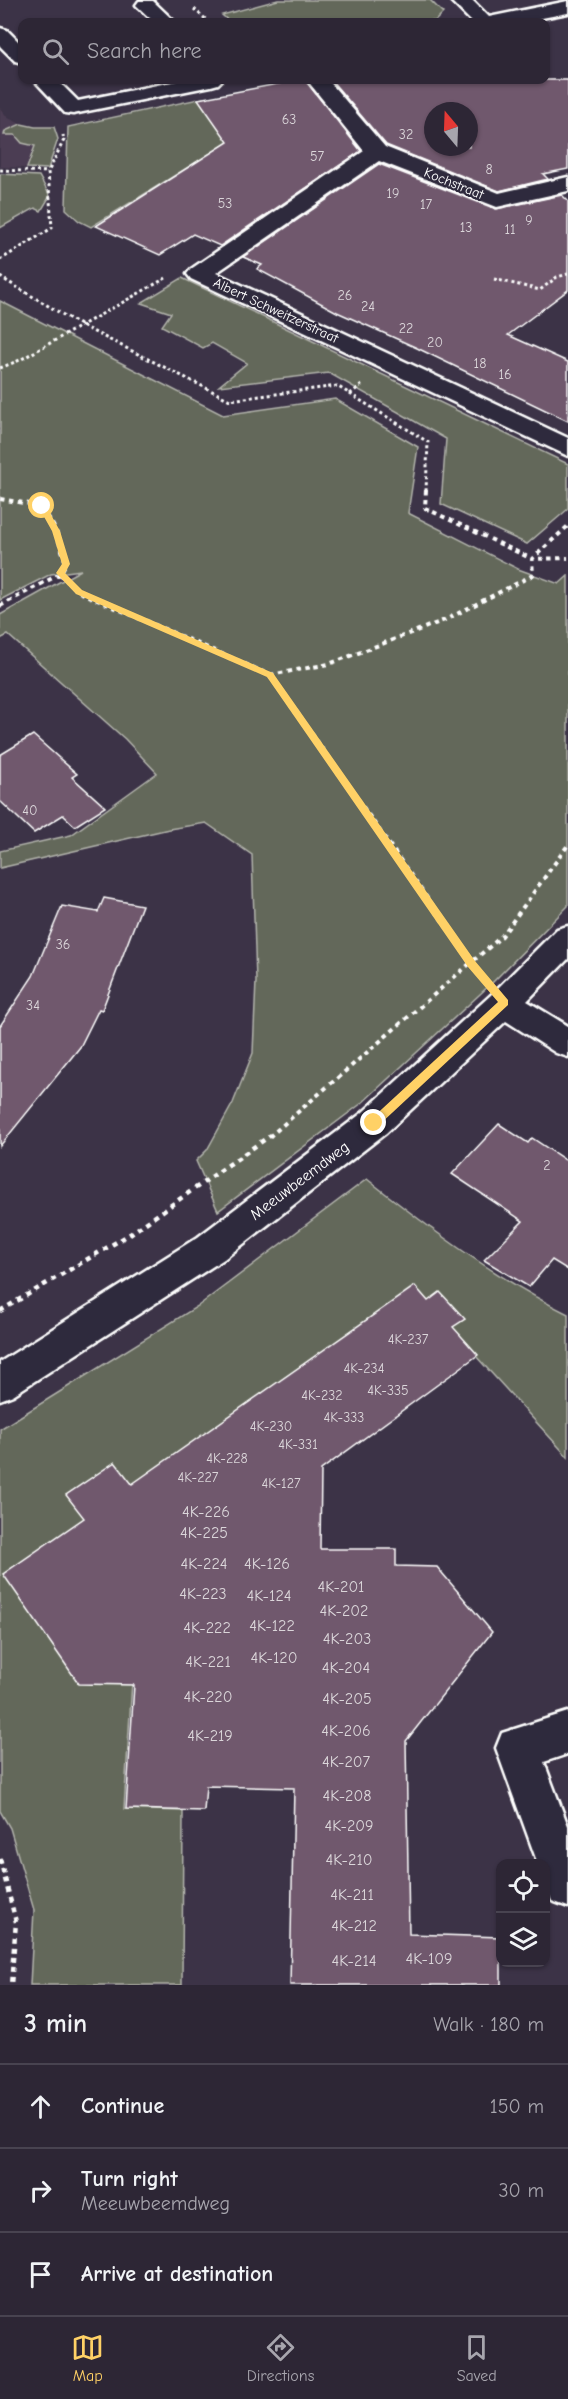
<!DOCTYPE html>
<html lang="en">
<head>
<meta charset="utf-8">
<style>
  :root { --surface:#2d2635; --page:#393241; --text:#f1f3f6; --muted:#a7a5ad; --line:#484350; --accent:#ffd166 }
  body { margin:0; font-family:"Comic Neue",sans-serif; background:var(--page); color:var(--text) }
  .controls { position:absolute; right:18px; bottom:18px; display:grid; overflow:hidden; border-radius:12px; box-shadow:0 2px 4px #0004 }
  .controls button { width:54px; height:54px; display:grid; place-items:center; padding:0; border:0; border-bottom:2px solid var(--line); background:var(--surface); color:var(--text); font:30px sans-serif }
  .compass { position:absolute; left:424px; top:102px; width:54px; height:54px; border-radius:50%; background:var(--surface); box-shadow:0 2px 4px #0004; rotate:341deg }
  .stop { position:absolute; width:18px; height:18px; margin:-14px; border:4px solid #ffd166; border-radius:50%; background:#fff }
  .stop.end { background:#ffd166; border-color:#fff; box-shadow:0 2px 6px #0008 }
  .list { margin:0; padding:0; list-style:none }
  h2 { display:flex; justify-content:space-between; align-items:center; height:78px; margin:0; padding:0 24px; font-size:26px }
  h2 small { font-size:20px; font-weight:400; color:var(--muted) }
  .list li { display:grid; grid-template-columns:39px 1fr auto; gap:18px; align-items:center; box-sizing:border-box; height:84px; padding:0 24px; border-top:2px solid var(--line) }
  .list b { display:block; font-size:22px; white-space:nowrap }
  .list p { margin:0; font-size:20px; white-space:nowrap; color:var(--muted) }
  .list em { font-size:20px; font-style:normal; color:var(--muted) }
  .icon { flex:none; width:33px; height:33px; fill:none; stroke:currentColor; stroke-width:2; stroke-linecap:round; stroke-linejoin:round }
  .map { position:relative; flex:none; width:568px; height:1985px; overflow:hidden }
  .search { position:absolute; background:var(--surface); box-shadow:0 2px 4px #0004; left:18px; right:18px; top:18px; height:66px; display:flex; align-items:center; gap:15px; box-sizing:border-box; padding:0 21px; border-radius:12px; color:var(--muted); font-size:22px }
  .sheet { height:330px; background:var(--surface) }
  nav { display:flex; justify-content:space-around; align-items:center; box-sizing:border-box; height:84px; border-top:2px solid var(--line); background:var(--surface); font-size:16px; color:var(--muted) }
  nav a { display:grid; justify-items:center; gap:3px }
  nav .on { color:var(--accent) }
  .map>svg:first-child { display:block }
  .built { fill:#4c3e52 }
  .green { fill:#64685a; stroke:#b2b4ac; stroke-width:1.5 }
  .building { fill:#70596d; stroke:#fff; stroke-width:1.5; fill-rule:evenodd }
  .lines { fill:none; stroke-linecap:round; stroke-linejoin:round }
  .minor-casing { stroke:#fff; stroke-width:5 }
  .path-far2 { stroke:#fff; stroke-width:3; stroke-dasharray:3 3; stroke-linecap:butt }
  .path-far1 { stroke:#fff; stroke-width:4; stroke-dasharray:4.5 4.5; stroke-linecap:butt }
  .path { stroke:#fff; stroke-width:4.5; stroke-dasharray:5 5; stroke-linecap:butt }
  .minor { fill:#2f2a3d; fill-rule:evenodd }
  .route { fill:#ffd166 }
  .labels { text-anchor:middle; stroke-width:4.5; stroke-linejoin:round; paint-order:stroke }
  .number-label { font-size:14px; fill:#dbd6da }
  .far-street-label { font-size:14px; fill:#fff; stroke:#2f2a3d }
  .street-label { font-size:16px; fill:#fff; stroke:#2f2a3d }
  .near-number-label { font-size:16px; fill:#dbd6da }
</style>
</head>
<body>
<div class="map">
<svg width="568" height="1985" viewBox="0 0 568 1985">
  <rect width="100%" height="100%" fill="#3c3347"/>
  <filter id="ink" filterUnits="userSpaceOnUse"><feTurbulence type="fractalNoise" baseFrequency=".0167" numOctaves="2"/><feDisplacementMap in="SourceGraphic" scale="12" xChannelSelector="R" yChannelSelector="G"/><feConvolveMatrix kernelMatrix="1 2 1 2 8 2 1 2 1" color-interpolation-filters="sRGB"/></filter>
  <g filter="url(#ink)">
    <!-- built -->
    <path class="built" d="M0 108 8 118 21 124 5 131 35 146 27 168 0 167Z"/>
    <!-- green -->
    <path class="green" d="M278 0H430L443 13 435 21 427 22H230L222 15Z
      M203 98 228 141 226 144 91 227 79 221 66 209 68 127Z
      M21 124 35 127H54L58 139 48 169 27 168 35 146 22 143 15 135H4L5 131Z
      M0 174 39 176 50 196 41 211 35 208 0 228Z
      M182 278 568 464V509L527 544 441 504 446 439 329 373 219 386 247 363 212 343 203 348 162 326 171 313 141 303Z
      M0 301 223 415 335 399 418 447 408 513 518 569 559 584 568 576V906L492 983 362 1103 218 1211 196 1161 207 1150 233 1103 253 1053 256 981 252 855 206 823 169 829 0 868V851L71 835 157 773 125 739 8 635 0 639V615L81 570 51 574 0 600Z
      M367 1179C430 1229 496 1278 568 1314V1457L413 1287 6 1574 132 1682 124 1809 183 1811 182 1985H30L34 1910 10 1828 0 1811V1429L198 1306Z"/>
    <!-- building -->
    <path class="building" d="M299 80H305L361 151 220 246 193 234 160 255 96 226 228 142 198 99Z
      M331 80H568V169L543 174 548 179 499 191 386 145ZM433 111H469V147H433Z
      M379 164 496 209 562 195 568 201V290L508 335 568 362V421L417 348 337 312 257 269 262 265 243 257Z
      M33 735 77 774 72 777 105 807 75 826 63 815 34 833 0 801V755Z
      M104 898 142 905 102 1010 99 1009 80 1047 0 1146V1026L33 976 62 906 98 912Z
      M499 1124 528 1143 532 1138 568 1162V1270L552 1260 529 1287 484 1260 523 1221 452 1174Z
      M415 1286 428 1301 440 1292 465 1319 453 1327 478 1355 321 1470 320 1549H396V1566L437 1567 492 1632 406 1741 409 1934 501 1937V1985H290L294 1788 206 1786 204 1811 126 1809 134 1685 79 1684 3 1574 84 1518 66 1495 115 1462 132 1484Z"/>
    <g class="lines">
      <defs>
        <path id="minor" d="M450 0H472L489 17 568 1V13L521 22H472Z
          M139 1H153L175 22H154L136 5Z
          M0 28 7 30 22 45V63L15 61 0 46Z
          M34 80H57L78 101 182 80H222L218 84 211 86 73 114 65 113Z
          M307 80H328L385 147 499 193 568 177V191L497 207 379 161 216 273 568 438V456L191 279 187 274 191 269 364 151Z
          M568 926V959L527 1001 568 1026V1057L556 1053 506 1021 386 1133 224 1259 13 1395 0 1400V1362L198 1237 362 1113 492 994 557 929Z
          M568 1712V1754L544 1762 568 1826V1907L552 1901 546 1884V1864H538L496 1748 502 1733Z"/>
      </defs>
      <!-- minor casing -->
      <use href="#minor" class="minor-casing"/>
      <!-- path-far2 -->
      <path class="path-far2" d="M194 9 209 22
        M0 170 48 172
        M0 260 52 228 48 172 64 140 63 135
        M0 277 82 326 230 400 337 386 428 442 426 491
        M494 279 540 290 557 277 568 274
        M0 368 20 360 166 278
        M350 394 363 384"/>
      <!-- path-far1 -->
      <path class="path-far1" d="M426 490 425 508 532 559 568 526
        M0 499 42 506 56 531 66 563 60 574 79 592 270 675 481 975
        M0 606 60 574
        M270 675 329 664 445 620 533 575 532 559 568 558
        M269 1137 502 936 568 845"/>
      <!-- path -->
      <path class="path" d="M0 1311 130 1234 271 1135
        M0 1859 16 1922 11 1985"/>
      <!-- minor -->
      <use href="#minor" class="minor"/>
    </g>
  </g>
  <!-- route -->
  <path class="route" d="M39 504H45L60 531 70 564 65 573 82 590 273 673 475 961 508 1000V1005L378 1126H370V1120L498 1002 468 967 267 677 76 594 56 573 62 564 52 531 38 506Z"/>
  <g class="labels">
    <!-- number labels -->
    <g class="number-label">
      <text x="289" y="124">63</text>
      <text x="406" y="139">32</text>
      <text x="317" y="161">57</text>
      <text x="489" y="174">8</text>
      <text x="393" y="198">19</text>
      <text x="225" y="208">53</text>
      <text x="426" y="209">17</text>
      <text x="529" y="225">9</text>
      <text x="466" y="232">13</text>
      <text x="510" y="234">11</text>
      <text x="345" y="300">26</text>
      <text x="368" y="311">24</text>
      <text x="406" y="333">22</text>
      <text x="435" y="347">20</text>
      <text x="480" y="368">18</text>
      <text x="505" y="379">16</text>
      <text x="30" y="815">40</text>
      <text x="63" y="949">36</text>
      <text x="33" y="1010">34</text>
      <text x="547" y="1170">2</text>
      <text x="408" y="1344">4K-237</text>
      <text x="364" y="1373">4K-234</text>
      <text x="388" y="1395">4K-335</text>
      <text x="322" y="1400">4K-232</text>
      <text x="344" y="1422">4K-333</text>
      <text x="271" y="1431">4K-230</text>
      <text x="298" y="1449">4K-331</text>
      <text x="227" y="1463">4K-228</text>
      <text x="198" y="1482">4K-227</text>
      <text x="281" y="1488">4K-127</text>
    </g>
    <!-- far-street labels -->
    <g class="far-street-label">
      <text transform="translate(454 183) rotate(22)" y="5">Kochstraat</text>
      <text transform="translate(276 310) rotate(25)" y="5">Albert Schweitzerstraat</text>
    </g>
    <!-- street labels -->
    <g class="street-label">
      <text transform="translate(299 1180) rotate(-37)" y="6">Meeuwbeemdweg</text>
    </g>
    <!-- near-number labels -->
    <g class="near-number-label">
      <text x="206" y="1517">4K-226</text>
      <text x="204" y="1538">4K-225</text>
      <text x="204" y="1569">4K-224</text>
      <text x="267" y="1569">4K-126</text>
      <text x="341" y="1592">4K-201</text>
      <text x="203" y="1599">4K-223</text>
      <text x="269" y="1601">4K-124</text>
      <text x="344" y="1616">4K-202</text>
      <text x="272" y="1631">4K-122</text>
      <text x="207" y="1633">4K-222</text>
      <text x="347" y="1644">4K-203</text>
      <text x="274" y="1663">4K-120</text>
      <text x="208" y="1667">4K-221</text>
      <text x="346" y="1673">4K-204</text>
      <text x="208" y="1702">4K-220</text>
      <text x="347" y="1704">4K-205</text>
      <text x="346" y="1736">4K-206</text>
      <text x="210" y="1741">4K-219</text>
      <text x="346" y="1767">4K-207</text>
      <text x="347" y="1801">4K-208</text>
      <text x="349" y="1831">4K-209</text>
      <text x="349" y="1865">4K-210</text>
      <text x="352" y="1900">4K-211</text>
      <text x="354" y="1931">4K-212</text>
      <text x="429" y="1964">4K-109</text>
      <text x="354" y="1966">4K-214</text>
    </g>
  </g>
</svg>
<div class="controls">
<button><svg class="icon" aria-label="locate" viewBox="0 0 24 24"><circle cx="12" cy="12" r="6"/><path d="M12 2v4M12 18v4M2 12h4M18 12h4"/></svg></button>
<button><svg class="icon" aria-label="layers" viewBox="0 0 24 24"><path d="M12 4l9 5-9 5-9-5zM3 14l9 5 9-5"/></svg></button>
</div>
<svg class="compass" viewBox="-18 -18 36 36"><path d="M0-13l5 13h-10z" fill="#e53935"/><path d="M0 13l5-13h-10z" fill="#a7a5ad"/></svg>
<div class="stop" style="left:42px;top:506px"></div>
<div class="stop end" style="left:374px;top:1123px"></div>
<div class="search"><svg class="icon" aria-label="search" viewBox="0 0 24 24"><circle cx="10" cy="10" r="6"/><path d="M15 15l6 6"/></svg>Search here</div>
</div>
<section class="sheet">
<h2>3 min<small>Walk · 180 m</small></h2>
<ul class="list">
<li><svg class="icon" aria-label="ahead" viewBox="0 0 24 24"><path d="M12 20V5M6 11l6-6 6 6"/></svg><div><b>Continue</b></div><em>150 m</em></li>
<li><svg class="icon" aria-label="right" viewBox="0 0 24 24"><path d="M7 20v-9h11M14 6l5 5-5 5"/></svg><div><b>Turn right</b><p>Meeuwbeemdweg</p></div><em>30 m</em></li>
<li><svg class="icon" aria-label="arrive" viewBox="0 0 24 24"><path d="M6 21V4h12l-3 4 3 4H6"/></svg><div><b>Arrive at destination</b></div></li>
</ul>
</section>
<nav>
<a class="on"><svg class="icon" aria-label="map" viewBox="0 0 24 24"><path d="M3 6l6-2 6 2 6-2v14l-6 2-6-2-6 2zM9 4v14M15 6v14"/></svg>Map</a>
<a><svg class="icon" aria-label="directions" viewBox="0 0 24 24"><path d="M12 3l9 9-9 9-9-9zM9 14v-3h6M13 9l2 2-2 2"/></svg>Directions</a>
<a><svg class="icon" aria-label="saved" viewBox="0 0 24 24"><path d="M7 4h10v16l-5-4-5 4z"/></svg>Saved</a>
</nav>
</body>
</html>
